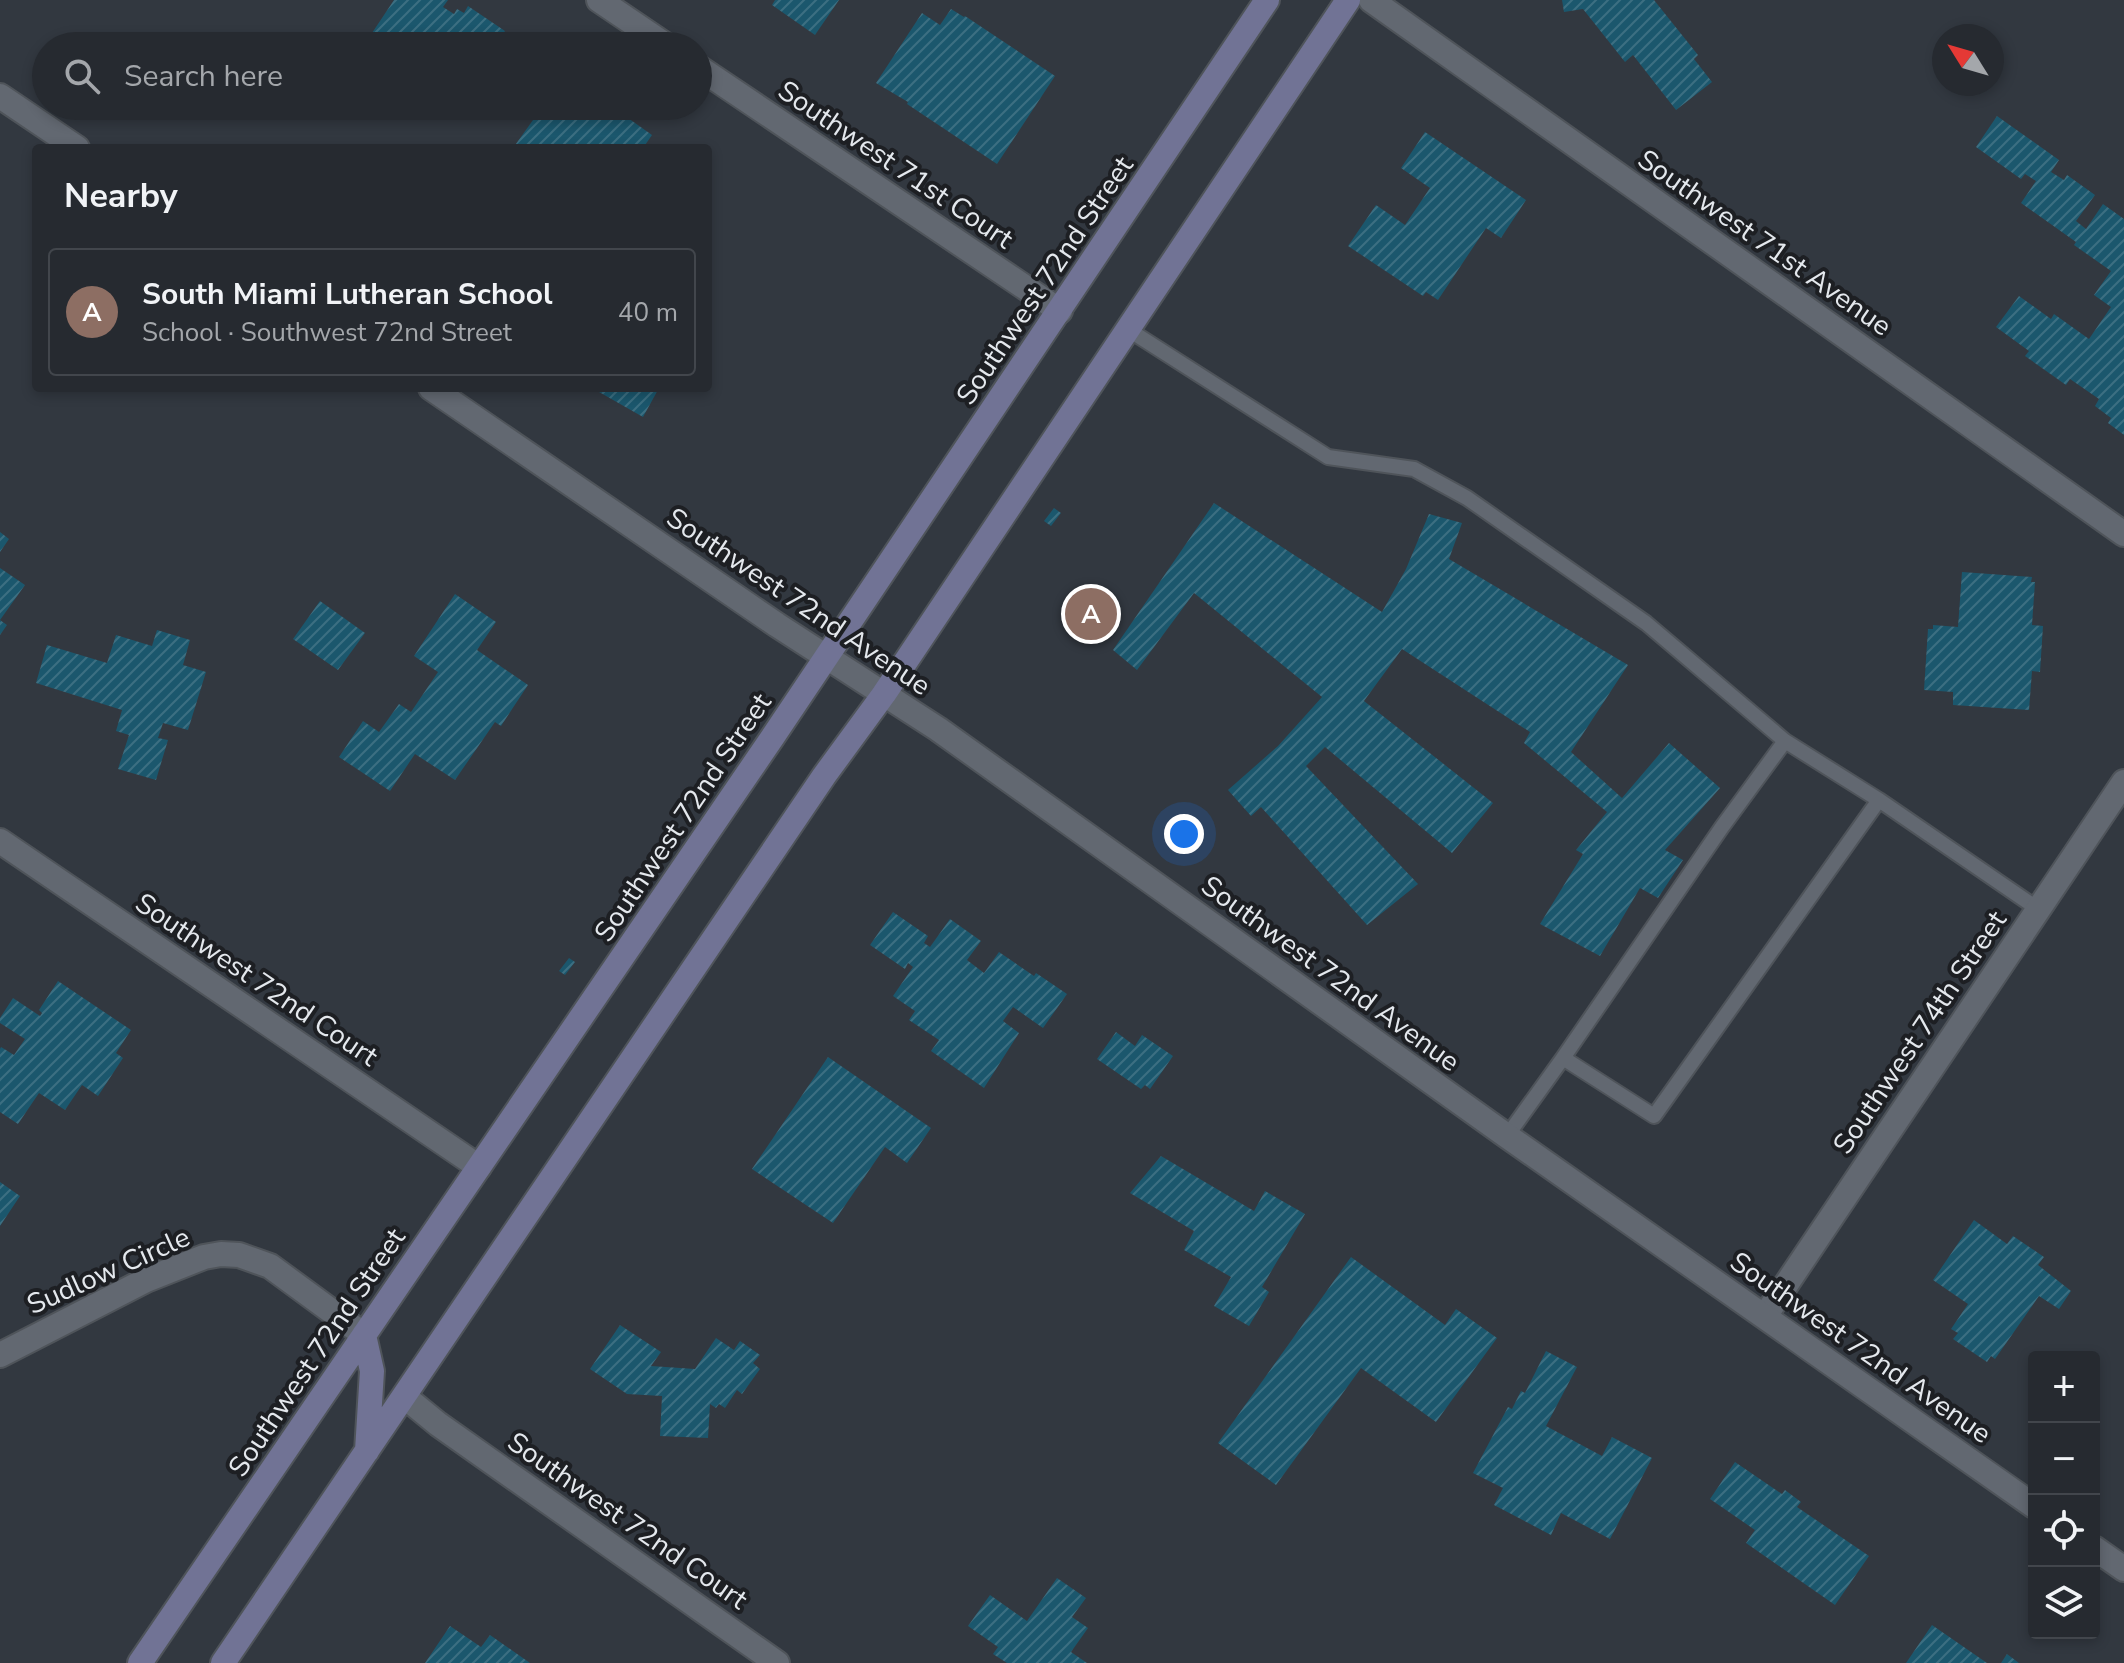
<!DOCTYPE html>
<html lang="en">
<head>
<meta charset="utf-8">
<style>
  :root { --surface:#262a30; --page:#32363c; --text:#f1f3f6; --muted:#a4a7ab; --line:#42464c; --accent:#c1bd40 }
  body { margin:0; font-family:"Nunito Sans",sans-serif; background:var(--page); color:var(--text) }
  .controls { position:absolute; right:24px; bottom:24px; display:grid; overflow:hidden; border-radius:8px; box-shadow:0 4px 12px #0003 }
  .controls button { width:72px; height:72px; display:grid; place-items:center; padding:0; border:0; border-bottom:2px solid var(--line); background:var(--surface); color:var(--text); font:40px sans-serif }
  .compass { position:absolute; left:1932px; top:24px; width:72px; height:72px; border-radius:50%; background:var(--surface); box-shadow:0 4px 12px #0003; rotate:307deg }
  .you { position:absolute; left:1184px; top:834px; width:28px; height:28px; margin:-20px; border:6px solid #fff; border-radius:50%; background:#1a73e8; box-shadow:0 0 0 12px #1a73e833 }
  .badge { display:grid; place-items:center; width:52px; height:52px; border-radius:50%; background:var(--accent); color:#fff; font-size:26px; font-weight:700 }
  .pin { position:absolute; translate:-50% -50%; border:4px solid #fff; box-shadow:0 2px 8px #0006 }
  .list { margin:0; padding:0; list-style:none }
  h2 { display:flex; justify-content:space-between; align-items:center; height:104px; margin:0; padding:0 32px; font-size:34px }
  h2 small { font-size:26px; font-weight:400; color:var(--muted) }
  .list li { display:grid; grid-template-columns:52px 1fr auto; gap:24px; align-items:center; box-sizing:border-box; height:128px; margin:0 16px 16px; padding:0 16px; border:2px solid var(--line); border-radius:8px }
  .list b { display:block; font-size:30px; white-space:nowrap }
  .list p { margin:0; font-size:26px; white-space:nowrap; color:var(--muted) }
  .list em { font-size:26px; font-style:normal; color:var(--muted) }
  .icon { flex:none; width:44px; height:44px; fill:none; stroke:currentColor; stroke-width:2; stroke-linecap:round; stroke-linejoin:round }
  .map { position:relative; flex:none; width:2124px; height:1663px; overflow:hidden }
  .search { position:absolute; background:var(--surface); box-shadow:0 4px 12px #0003; left:32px; top:32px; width:680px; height:88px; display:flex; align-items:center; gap:20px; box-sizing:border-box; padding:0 28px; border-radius:44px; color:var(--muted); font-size:30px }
  .panel { position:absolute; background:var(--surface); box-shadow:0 4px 12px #0003; left:32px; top:144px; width:680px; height:248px; border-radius:8px }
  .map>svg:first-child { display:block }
  .building { fill:url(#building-hatch) }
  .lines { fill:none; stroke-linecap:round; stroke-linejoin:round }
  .service-casing { stroke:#4f545a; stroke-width:18 }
  .minor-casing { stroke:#4f545a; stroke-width:28 }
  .tertiary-casing { stroke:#4f545a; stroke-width:28 }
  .secondary-casing { stroke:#4f545a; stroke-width:28 }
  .service { stroke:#626871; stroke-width:14 }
  .minor { stroke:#626871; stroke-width:24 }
  .tertiary { stroke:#626871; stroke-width:24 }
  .secondary { stroke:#717395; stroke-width:24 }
  .labels { text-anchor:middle; stroke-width:8; stroke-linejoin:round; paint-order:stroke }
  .street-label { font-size:28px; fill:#e4e8ed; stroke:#1d1f23 }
</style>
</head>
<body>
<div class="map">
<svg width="2124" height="1663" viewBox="0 0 2124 1663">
  <defs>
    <pattern id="building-hatch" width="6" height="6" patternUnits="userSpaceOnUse" patternTransform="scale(2)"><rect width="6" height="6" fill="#1b576d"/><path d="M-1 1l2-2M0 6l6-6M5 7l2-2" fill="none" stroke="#3c6f82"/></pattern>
  </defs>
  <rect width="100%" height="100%" fill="#323840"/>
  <!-- building -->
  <path class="building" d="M394 0H448L443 7 454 14 457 9 464 13 468 6 505 31 495 46H372L378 37 372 33Z
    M775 0H839L815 35 772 5Z
    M1562 0H1654L1698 55 1694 59 1712 82 1676 110 1633 55 1625 62 1583 9 1564 12Z
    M951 9 964 17 965 16 1055 76 997 164 907 104 908 102 876 83 922 13 940 25Z
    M543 106H611L652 135 643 148H513Z
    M1997 116 2059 160 2051 172 2064 180 2067 175 2095 195 2076 221 2086 229 2103 204 2124 219V435L2108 423 2111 418 2095 406 2099 399 2070 379 2066 385 2025 356 2029 351 1996 327 2019 296 2051 319 2054 314 2089 339 2111 307 2094 295 2111 271 2074 245 2076 242 2021 203 2036 181 2025 174 2021 179 1976 147Z
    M1425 132 1526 200 1501 238 1486 228 1438 300 1426 292 1423 296 1348 246 1376 205 1405 225 1430 188 1401 168Z
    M592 388H659L643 417Z
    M1214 503 1382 612 1406 569 1429 514 1462 523 1449 559 1628 665 1571 752 1622 798 1669 743 1720 788 1665 850 1683 860 1658 898 1640 888 1600 956 1540 924 1583 854 1576 850 1607 812 1524 743 1530 732 1402 649 1364 701 1493 803 1452 853 1325 747 1306 766 1418 884 1367 925 1261 807 1251 816 1228 790 1278 746 1322 697 1194 593 1137 670 1113 650Z
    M1054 508 1061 513 1051 526 1044 521Z
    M0 532 9 539 0 552Z
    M0 568 25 585 0 620 7 625 0 635Z
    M1962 572 2032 577 2031 582H2035L2032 625 2043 626 2040 672 2032 671 2029 710 1953 705V692L1924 690 1928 629H1933V625L1958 627Z
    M455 594 496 622 477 650 528 685 501 726 495 722 455 780 415 754 390 791 339 757 363 721 379 732 399 704 411 712 438 672 414 656Z
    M320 601 365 633 338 670 293 639Z
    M157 630 190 640 183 665 206 672 188 730 163 723 158 738 168 740 156 780 118 769 129 735 116 731 122 710 36 683 47 645 107 663 116 635 152 646Z
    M893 912 928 936 924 943 930 947 950 919 981 941 967 960 984 973 999 952 1034 976 1036 973 1067 994 1043 1028 1013 1007 1003 1021 1019 1033 984 1088 931 1051 939 1040 909 1020 915 1011 893 996 913 967 908 963 905 969 870 945Z
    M569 958 575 962 565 975 559 971Z
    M58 981 131 1030 116 1053 123 1058 98 1096 82 1085 65 1110 39 1093 18 1124 0 1112V1049L1 1047 14 1055 25 1039 0 1023V1018L13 998 40 1016 42 1013 39 1010Z
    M1116 1032 1135 1046 1142 1035 1173 1056 1150 1089 1145 1085 1141 1089 1097 1059Z
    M828 1057 931 1128 907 1163 885 1147 833 1223 752 1169Z
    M1161 1156 1254 1211 1265 1191 1305 1214 1262 1287 1269 1292 1249 1326 1214 1306 1231 1277 1184 1250 1194 1231 1130 1193Z
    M0 1182 20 1196 0 1226Z
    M1974 1220 2007 1244 2013 1236 2044 1257 2038 1265 2071 1291 2059 1309 2039 1296 1995 1359 1991 1356 1987 1362 1953 1339 1958 1333 1951 1329 1968 1304 1933 1280Z
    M1351 1257 1445 1325 1456 1309 1497 1338 1436 1422 1361 1368 1276 1485 1218 1443Z
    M620 1325 661 1352 651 1366 695 1369 716 1338 734 1350 740 1341 760 1355 753 1363 760 1369 742 1394 737 1390 725 1408 719 1404 716 1408 710 1404 708 1438 660 1436 662 1396 627 1394 590 1369Z
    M1546 1351 1577 1367 1546 1426 1602 1456 1612 1437 1652 1458 1610 1539 1561 1513 1551 1535 1494 1505 1503 1488 1473 1473 1508 1407 1512 1409 1521 1391 1525 1393Z
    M1735 1462 1782 1494 1785 1490 1801 1502 1797 1507 1869 1556 1835 1605 1746 1543 1755 1530 1710 1499Z
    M1057 1578 1086 1598 1072 1617 1088 1628 1071 1652 1087 1663H1007L993 1654 998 1647 968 1626 990 1595 1027 1621Z
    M1932 1625 1987 1663H1906Z
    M450 1626 481 1647 490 1635 530 1663H425Z
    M2007 1654 2019 1663H2001Z"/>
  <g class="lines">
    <defs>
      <path id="service" d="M1129 330 1328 457 1414 469 1467 498 1646 623 1785 741 1879 800
        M1563 1058 1722 827 1785 741
        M1507 1136 1563 1058 1654 1116 1879 800 2038 909"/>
      <path id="minor" d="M599 0 667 46
        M1371 0 2124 534
        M698 67 1060 311
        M0 841 479 1167
        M1765 1316 2124 782
        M0 1355 146 1280 204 1257 221 1254 239 1255 270 1266 364 1335
        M405 1397 438 1424 777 1663"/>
      <path id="tertiary" d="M0 96 77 148
        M431 388 777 625 938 729 1507 1136 2034 1506
        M2094 1548 2124 1569"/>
      <path id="secondary" d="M364 1335 372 1371 367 1451
        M140 1663 772 738 1267 0
        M223 1663 824 776 884 694 1348 0"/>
    </defs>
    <!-- service casing -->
    <use href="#service" class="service-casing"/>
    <!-- minor casing -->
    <use href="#minor" class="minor-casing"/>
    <!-- tertiary casing -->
    <use href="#tertiary" class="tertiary-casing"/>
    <!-- secondary casing -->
    <use href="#secondary" class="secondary-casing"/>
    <!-- service -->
    <use href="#service" class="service"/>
    <!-- minor -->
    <use href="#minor" class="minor"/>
    <!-- tertiary -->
    <use href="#tertiary" class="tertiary"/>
    <!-- secondary -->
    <use href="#secondary" class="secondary"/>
  </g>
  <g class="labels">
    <!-- street labels -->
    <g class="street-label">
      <text transform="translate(896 164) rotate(34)" y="10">Southwest 71st Court</text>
      <text transform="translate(1765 242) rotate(35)" y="10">Southwest 71st Avenue</text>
      <text transform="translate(1044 280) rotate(-56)" y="10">Southwest 72nd Street</text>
      <text transform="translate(799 601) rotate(34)" y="10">Southwest 72nd Avenue</text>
      <text transform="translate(682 817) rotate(-56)" y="10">Southwest 72nd Street</text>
      <text transform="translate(1331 973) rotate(36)" y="10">Southwest 72nd Avenue</text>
      <text transform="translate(257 979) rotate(34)" y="10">Southwest 72nd Court</text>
      <text transform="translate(1919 1032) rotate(-56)" y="10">Southwest 74th Street</text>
      <text transform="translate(108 1270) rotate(-24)" y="10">Sudlow Circle</text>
      <text transform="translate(1861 1347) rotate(35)" y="10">Southwest 72nd Avenue</text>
      <text transform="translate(316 1352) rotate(-56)" y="10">Southwest 72nd Street</text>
      <text transform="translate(628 1520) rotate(35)" y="10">Southwest 72nd Court</text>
    </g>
  </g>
</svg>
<div class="controls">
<button>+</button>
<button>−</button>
<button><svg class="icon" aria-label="locate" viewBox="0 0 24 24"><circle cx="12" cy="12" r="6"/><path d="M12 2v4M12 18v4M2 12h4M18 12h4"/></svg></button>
<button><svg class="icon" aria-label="layers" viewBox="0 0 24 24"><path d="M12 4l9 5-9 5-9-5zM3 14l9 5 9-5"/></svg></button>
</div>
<svg class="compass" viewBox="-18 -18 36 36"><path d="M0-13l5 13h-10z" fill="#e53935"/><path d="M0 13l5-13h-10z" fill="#a4a7ab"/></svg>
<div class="you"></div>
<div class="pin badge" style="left:1091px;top:614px;background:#8d6e63">A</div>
<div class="search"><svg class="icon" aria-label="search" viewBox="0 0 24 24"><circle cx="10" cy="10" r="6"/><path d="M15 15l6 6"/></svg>Search here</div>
<section class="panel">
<h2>Nearby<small></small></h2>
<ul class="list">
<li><span class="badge" style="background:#8d6e63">A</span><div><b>South Miami Lutheran School</b><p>School · Southwest 72nd Street</p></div><em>40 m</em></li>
</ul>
</section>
</div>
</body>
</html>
